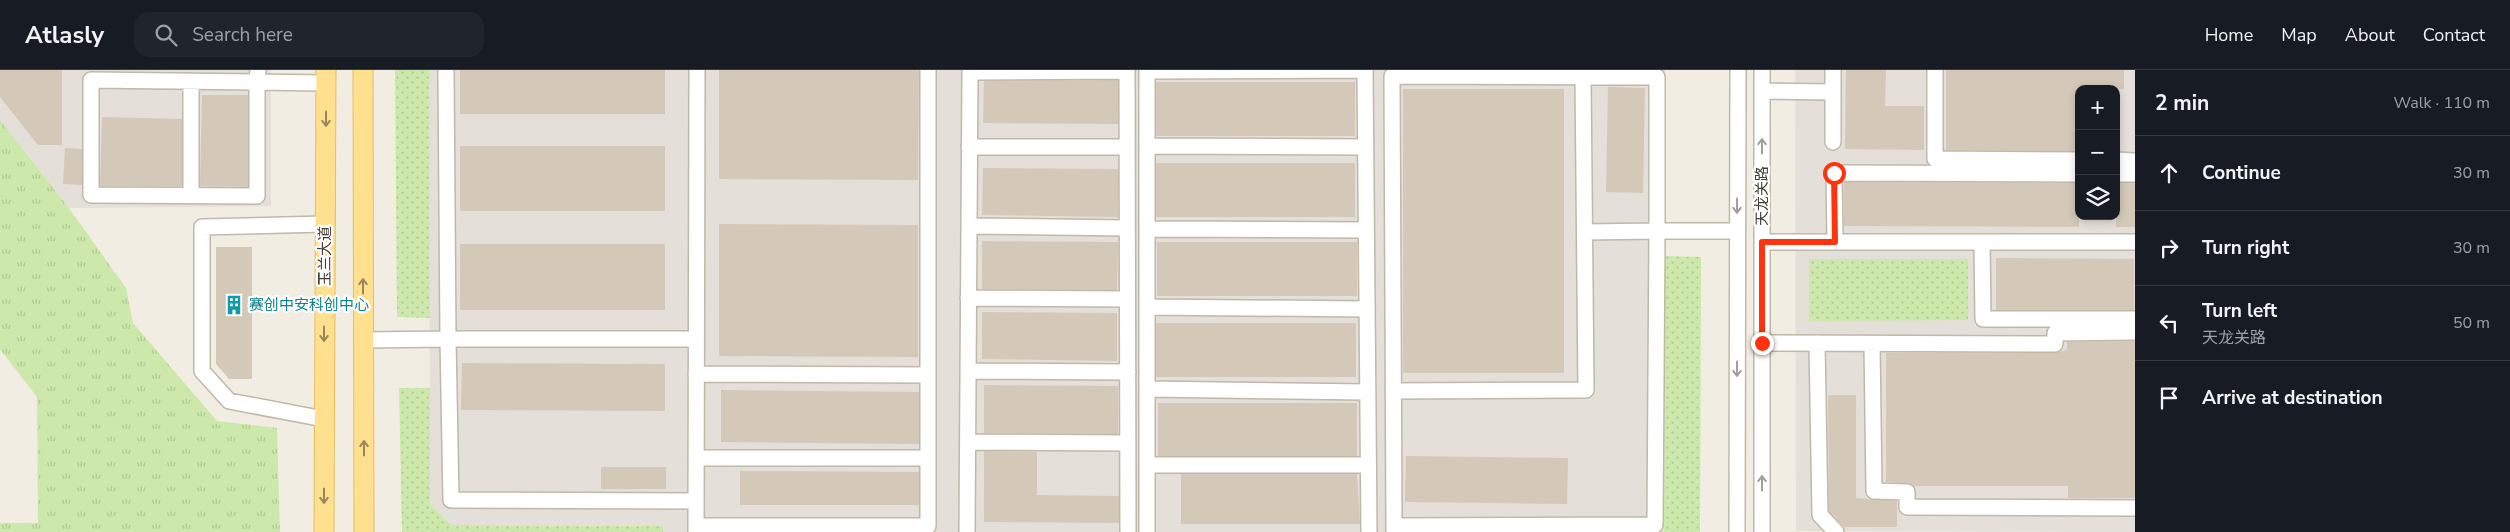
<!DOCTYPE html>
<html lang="en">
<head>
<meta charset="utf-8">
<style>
  :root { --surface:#171b24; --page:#20242c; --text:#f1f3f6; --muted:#9ea1a6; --line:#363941 }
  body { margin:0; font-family:"Nunito Sans","Noto Sans SC",sans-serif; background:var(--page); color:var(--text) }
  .controls { position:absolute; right:15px; top:15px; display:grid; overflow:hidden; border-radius:10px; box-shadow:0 2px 8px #0003 }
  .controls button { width:45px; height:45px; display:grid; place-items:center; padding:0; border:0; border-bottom:1px solid var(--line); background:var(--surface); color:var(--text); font:25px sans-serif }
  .stop { position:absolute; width:15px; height:15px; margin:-11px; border:4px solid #ff330d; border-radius:50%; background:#fff }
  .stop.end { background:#ff330d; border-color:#fff; box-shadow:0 1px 5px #0008 }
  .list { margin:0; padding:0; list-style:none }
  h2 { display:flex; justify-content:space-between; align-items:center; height:65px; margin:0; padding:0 20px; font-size:21px }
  h2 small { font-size:16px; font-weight:400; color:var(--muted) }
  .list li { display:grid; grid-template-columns:32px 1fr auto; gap:15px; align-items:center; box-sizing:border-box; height:75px; padding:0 20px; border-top:1px solid var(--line) }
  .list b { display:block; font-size:19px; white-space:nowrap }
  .list p { margin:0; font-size:16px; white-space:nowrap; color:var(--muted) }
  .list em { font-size:16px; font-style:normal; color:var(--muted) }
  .icon { flex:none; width:28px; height:28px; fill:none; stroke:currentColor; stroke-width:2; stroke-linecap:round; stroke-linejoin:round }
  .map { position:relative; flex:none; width:2135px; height:462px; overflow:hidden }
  header { display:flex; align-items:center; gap:30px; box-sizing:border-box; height:70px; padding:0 25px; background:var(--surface); border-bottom:1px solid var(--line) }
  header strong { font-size:24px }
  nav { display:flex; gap:28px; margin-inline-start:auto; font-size:18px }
  .search { width:350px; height:45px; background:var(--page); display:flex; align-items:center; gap:12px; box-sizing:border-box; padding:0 18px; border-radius:15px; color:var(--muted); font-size:19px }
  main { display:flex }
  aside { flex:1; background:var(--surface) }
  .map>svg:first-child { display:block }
  .industrial { fill:#e4dfd8; fill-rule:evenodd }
  .grass { fill:url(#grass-dots) }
  .park { fill:url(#park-tufts) }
  .building { fill:#d4c9b8 }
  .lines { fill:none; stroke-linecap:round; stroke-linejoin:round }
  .minor-casing { stroke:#c0b8a8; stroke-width:18 }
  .major-casing { stroke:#e6bd5d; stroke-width:21 }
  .minor { stroke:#fff; stroke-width:15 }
  .major { stroke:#ffe08f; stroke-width:19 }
  .oneway { stroke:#98865c }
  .oneway2 { stroke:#a29e99 }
  .route { stroke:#ff330d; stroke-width:6 }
  .labels { text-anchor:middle; stroke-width:4.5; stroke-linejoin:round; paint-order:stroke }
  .street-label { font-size:15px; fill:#443d33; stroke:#fff }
  .culture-label { font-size:15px; fill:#0d838f; stroke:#fff; text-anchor:start }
</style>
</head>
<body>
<header>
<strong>Atlasly</strong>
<div class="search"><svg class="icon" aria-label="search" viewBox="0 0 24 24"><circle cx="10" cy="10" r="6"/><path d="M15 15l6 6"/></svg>Search here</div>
<nav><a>Home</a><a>Map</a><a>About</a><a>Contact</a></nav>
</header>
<main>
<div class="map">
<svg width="2135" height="462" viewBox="0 0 2135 462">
  <defs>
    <pattern id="grass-dots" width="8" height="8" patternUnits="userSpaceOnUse" patternTransform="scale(1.25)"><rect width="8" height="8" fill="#cce8aa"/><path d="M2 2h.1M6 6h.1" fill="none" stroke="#b0c893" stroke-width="1.8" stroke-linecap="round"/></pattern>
    <pattern id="park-tufts" width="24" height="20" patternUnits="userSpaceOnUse" patternTransform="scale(1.25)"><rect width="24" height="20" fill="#cce8aa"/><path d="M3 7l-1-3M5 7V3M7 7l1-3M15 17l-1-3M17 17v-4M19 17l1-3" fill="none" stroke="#b0c893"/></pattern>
  </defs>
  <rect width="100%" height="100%" fill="#f2ede3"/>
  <!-- industrial -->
  <path class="industrial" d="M0 0H271V136L69 138 0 50Z
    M429 0H1665L1664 462H663L662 456 451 455 430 434Z
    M1795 0H2135V462L1796 461ZM2079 19H2116V146H2079Z"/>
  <!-- grass -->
  <path class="grass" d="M395 0H429L430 248 397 247Z
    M1665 186 1701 187 1700 462H1664Z
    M1809 189H1968V250L1809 251Z
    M399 318H430V434L451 455 663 456V462H402Z"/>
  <!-- park -->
  <path class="park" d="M0 50 69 138 126 218 133 253 217 351 277 358 280 462H0V453H38L37 327 0 279Z"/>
  <!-- building -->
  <path class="building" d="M0 0H62V75H38L0 27Z
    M460 0H665V44H460Z
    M719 0H919L918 110 719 109Z
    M1846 0H1886L1885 36H1924V80L1845 79Z
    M1946 0H2124V19H2079V81L1946 80Z
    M1118 10V54L983 53 984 11Z
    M1156 12H1355V66H1156Z
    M1608 17 1645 18 1643 123 1606 122Z
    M1403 19H1564V303H1403Z
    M202 25H248V117L200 116Z
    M102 47 182 49V116H100Z
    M460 76H665V141H460Z
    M65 78 82 79V115L63 114Z
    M1156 93H1355V147H1156Z
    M983 98 1118 99V147L982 145Z
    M1844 112 2079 113V157L1844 156Z
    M2116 113H2135V157H2116Z
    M719 154 918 155V287L719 286Z
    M982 171 1118 172 1117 220 982 219Z
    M1157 172H1357V226H1157Z
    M460 174H665V240H460Z
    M216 177H252V309H229L216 294Z
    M1996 188 2134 189V240H1996Z
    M982 242 1117 243V291L982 289Z
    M1156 253H1356V307H1156Z
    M2135 271V428H2068V416H1914L1907 413 1886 412V283H2055L2067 280V272Z
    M462 293 665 294V341L461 340Z
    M984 315 1118 316V364L984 363Z
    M721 320 919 322V374L721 372Z
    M1828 325H1856V428L1897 431V457H1844L1829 441Z
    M1158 333H1357V386H1158Z
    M984 381 1037 382V425L1119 426V453L984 452Z
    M1406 386 1568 388 1567 434 1405 432Z
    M601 397H666V419H601Z
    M740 401 919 402V435H740Z
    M1181 404H1357L1360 454H1181Z"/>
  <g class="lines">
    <defs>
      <path id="minor" d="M258 0 257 11V126L91 125V10L326 13
        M1833 0V22
        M1935 0V89L2079 90
        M1762 21 1833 22V72
        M1147 76 1365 77
        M969 77H1127
        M2116 90 2135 91
        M2116 104H2135
        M191 125V11
        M969 156 1127 158
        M1147 159 1366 160
        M1762 172H2135
        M1835 172 1834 103 2079 104
        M1982 172 1983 249H2135
        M968 228 1127 229
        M1147 237 1367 239
        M363 270 448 269 446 0
        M1762 273 2055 274V263L2135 262
        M1817 273 1820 445 1836 462
        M1872 274 1874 421 1907 422V437L2135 438
        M968 301 1128 302
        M696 304 928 305
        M1147 319 1368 322
        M1393 321 1586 320 1583 7
        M324 349 229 331 202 301V157L325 154
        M968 372 1128 373
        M696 388H928V0
        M1147 395H1368
        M696 431 451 430 448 269H696
        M696 456H928V388
        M1394 456 1655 455 1657 161 1585 162
        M696 462 697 0
        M967 462 970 2 1127 1 1128 462
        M1147 462V1L1365 0 1369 462
        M1394 462 1392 6 1657 7V161H1737
        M1737 462 1738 0
        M1762 462V0"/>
      <path id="major" d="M363 0 364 462
        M324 462 326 0"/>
    </defs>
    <!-- minor casing -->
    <use href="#minor" class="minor-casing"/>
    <!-- major casing -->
    <use href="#major" class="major-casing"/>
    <!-- minor -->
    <use href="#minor" class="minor"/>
    <!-- major -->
    <use href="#major" class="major"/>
  </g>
  <!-- one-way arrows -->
  <defs><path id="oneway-shaft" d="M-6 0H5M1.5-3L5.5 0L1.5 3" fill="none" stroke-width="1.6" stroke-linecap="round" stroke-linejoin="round" transform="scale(1.25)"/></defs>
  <g class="oneway">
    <use href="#oneway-shaft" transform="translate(326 49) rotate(90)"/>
    <use href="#oneway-shaft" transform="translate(363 216) rotate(-90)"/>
    <use href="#oneway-shaft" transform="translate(324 264) rotate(90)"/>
    <use href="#oneway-shaft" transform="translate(364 378) rotate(-90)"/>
    <use href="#oneway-shaft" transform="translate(324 426) rotate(90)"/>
  </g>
  <g class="oneway2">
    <use href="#oneway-shaft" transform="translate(1762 76) rotate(-90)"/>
    <use href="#oneway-shaft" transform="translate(1737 136) rotate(90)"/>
    <use href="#oneway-shaft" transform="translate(1737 299) rotate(90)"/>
    <use href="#oneway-shaft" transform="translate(1762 413) rotate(-90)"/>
  </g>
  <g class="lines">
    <!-- route -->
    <path class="route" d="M1762 273V172H1835L1834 103"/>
  </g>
  <!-- icons -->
  <defs>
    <symbol id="building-bare" viewBox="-9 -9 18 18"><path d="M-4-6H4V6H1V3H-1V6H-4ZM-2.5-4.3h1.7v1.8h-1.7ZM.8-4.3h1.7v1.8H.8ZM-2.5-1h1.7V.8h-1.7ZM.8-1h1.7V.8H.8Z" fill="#0f9aa8" stroke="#fff" stroke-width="2.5" paint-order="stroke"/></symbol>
  </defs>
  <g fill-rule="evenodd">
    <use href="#building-bare" x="220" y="221" width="28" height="28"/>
  </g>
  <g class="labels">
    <!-- street labels -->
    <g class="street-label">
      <text transform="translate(1762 126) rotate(-90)" y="5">天龙关路</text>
      <text transform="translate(325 186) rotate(-90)" y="5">玉兰大道</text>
    </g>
    <!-- culture labels -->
    <g class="culture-label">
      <text x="249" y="240">赛创中安科创中心</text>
    </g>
  </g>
</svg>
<div class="controls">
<button>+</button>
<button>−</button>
<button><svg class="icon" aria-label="layers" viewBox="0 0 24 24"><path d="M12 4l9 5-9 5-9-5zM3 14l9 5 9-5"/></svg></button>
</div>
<div class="stop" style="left:1834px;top:103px"></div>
<div class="stop end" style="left:1762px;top:273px"></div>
</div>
<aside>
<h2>2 min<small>Walk · 110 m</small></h2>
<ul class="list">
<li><svg class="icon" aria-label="ahead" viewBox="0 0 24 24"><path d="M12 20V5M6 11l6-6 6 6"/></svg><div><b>Continue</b></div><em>30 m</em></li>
<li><svg class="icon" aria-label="right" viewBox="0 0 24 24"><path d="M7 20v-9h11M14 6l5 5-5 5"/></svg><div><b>Turn right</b></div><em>30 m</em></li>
<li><svg class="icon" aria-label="left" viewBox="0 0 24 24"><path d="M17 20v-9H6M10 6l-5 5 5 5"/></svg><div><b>Turn left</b><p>天龙关路</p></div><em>50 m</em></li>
<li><svg class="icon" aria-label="arrive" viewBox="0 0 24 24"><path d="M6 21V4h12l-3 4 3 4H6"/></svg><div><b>Arrive at destination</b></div></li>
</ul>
</aside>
</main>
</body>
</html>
